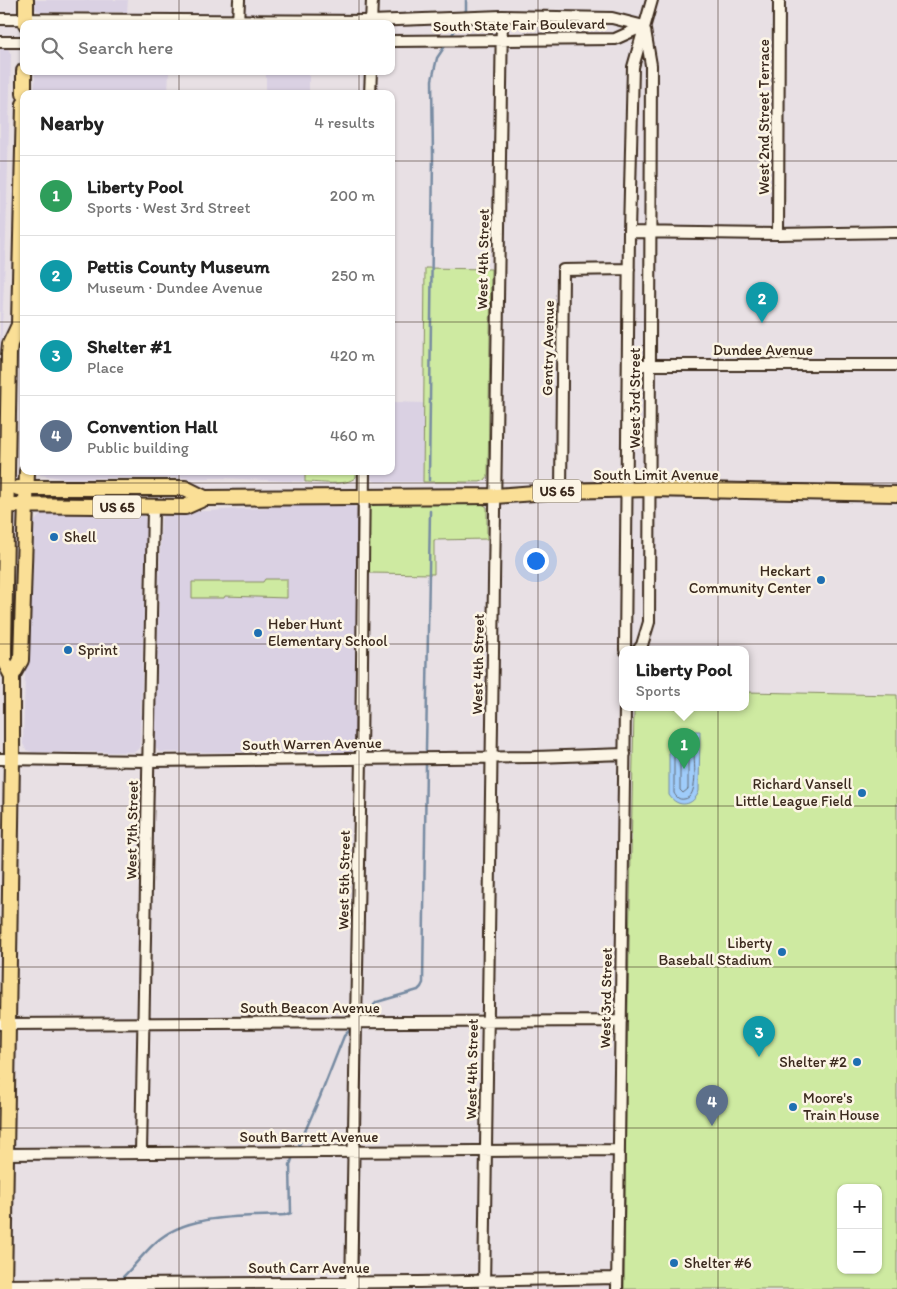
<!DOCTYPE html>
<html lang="en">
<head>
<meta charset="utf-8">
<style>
  :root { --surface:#fff; --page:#f2f2f2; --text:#222; --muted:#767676; --line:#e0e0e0; --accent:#db2777 }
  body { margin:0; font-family:Itim,sans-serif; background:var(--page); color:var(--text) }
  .controls { position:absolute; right:15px; bottom:15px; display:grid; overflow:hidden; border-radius:10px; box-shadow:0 1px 4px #0004 }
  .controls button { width:45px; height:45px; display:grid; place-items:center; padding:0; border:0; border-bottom:1px solid var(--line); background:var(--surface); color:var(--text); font:25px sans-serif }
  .you { position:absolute; left:535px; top:560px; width:18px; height:18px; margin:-12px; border:4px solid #fff; border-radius:50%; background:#1a73e8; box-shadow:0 0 0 8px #1a73e833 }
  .badge { display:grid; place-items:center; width:32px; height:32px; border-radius:50%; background:var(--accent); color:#fff; font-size:16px; font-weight:700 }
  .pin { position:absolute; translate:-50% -41px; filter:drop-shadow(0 1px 2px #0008) }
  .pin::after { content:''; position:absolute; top:26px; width:18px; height:15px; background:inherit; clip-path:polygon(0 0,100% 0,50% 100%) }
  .popup { position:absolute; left:619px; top:646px; width:130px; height:65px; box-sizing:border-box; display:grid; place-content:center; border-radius:10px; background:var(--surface); filter:drop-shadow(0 1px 4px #0005); font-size:16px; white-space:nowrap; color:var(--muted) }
  .popup b { font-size:19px; color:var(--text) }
  .popup::after { content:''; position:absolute; left:50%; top:100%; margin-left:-10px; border:10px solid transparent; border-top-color:var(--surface) }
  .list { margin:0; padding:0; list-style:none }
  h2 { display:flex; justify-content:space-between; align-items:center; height:65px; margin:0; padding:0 20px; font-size:21px }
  h2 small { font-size:16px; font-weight:400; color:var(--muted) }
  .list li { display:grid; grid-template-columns:32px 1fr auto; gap:15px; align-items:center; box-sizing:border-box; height:80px; padding:0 20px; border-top:1px solid var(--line) }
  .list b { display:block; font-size:19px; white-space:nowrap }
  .list p { margin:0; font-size:16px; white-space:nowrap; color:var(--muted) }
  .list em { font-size:16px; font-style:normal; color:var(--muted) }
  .icon { flex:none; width:28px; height:28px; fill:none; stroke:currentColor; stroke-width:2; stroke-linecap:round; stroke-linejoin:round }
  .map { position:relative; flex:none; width:897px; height:1289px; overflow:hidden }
  .search { position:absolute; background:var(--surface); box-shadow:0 1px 4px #0004; left:20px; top:20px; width:375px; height:55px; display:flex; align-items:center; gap:12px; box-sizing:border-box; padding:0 18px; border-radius:10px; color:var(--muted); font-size:19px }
  .panel { position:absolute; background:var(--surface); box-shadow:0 1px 4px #0004; left:20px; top:90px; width:375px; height:385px; border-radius:10px }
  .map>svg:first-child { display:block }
  .built { fill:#dad1e3 }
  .green { fill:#ceeaa1; stroke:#848a60; fill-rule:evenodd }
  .water { fill:#9fccfa; stroke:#778ba2 }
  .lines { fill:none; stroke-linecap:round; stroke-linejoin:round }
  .shore { stroke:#636b76; stroke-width:1 }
  .stream { stroke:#778ba2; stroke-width:2.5 }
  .minor-casing { stroke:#3b2a1e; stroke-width:14 }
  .highway-casing { stroke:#3b2a1e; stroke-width:18 }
  .minor { stroke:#fcf5e5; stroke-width:10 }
  .highway { stroke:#fadf96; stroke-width:14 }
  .grid { fill:none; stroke:#3b2a1e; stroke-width:1; stroke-opacity:0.55 }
  .poi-dot { fill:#1f6fb2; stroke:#fcf5e5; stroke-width:2 }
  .labels { text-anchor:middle; stroke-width:5; stroke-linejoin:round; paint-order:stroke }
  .shield { fill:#fcf5e5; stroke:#75675a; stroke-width:1 }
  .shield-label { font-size:14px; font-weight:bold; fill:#3b2a1e }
  .street-label { font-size:15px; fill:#3b2a1e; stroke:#fcf5e5 }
  .poi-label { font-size:15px; fill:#3b2a1e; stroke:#fcf5e5; text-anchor:start }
</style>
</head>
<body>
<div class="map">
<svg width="897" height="1289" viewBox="0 0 897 1289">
  <rect width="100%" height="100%" fill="#e8e0e4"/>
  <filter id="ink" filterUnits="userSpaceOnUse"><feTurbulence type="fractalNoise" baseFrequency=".02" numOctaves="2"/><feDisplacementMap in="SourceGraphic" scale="10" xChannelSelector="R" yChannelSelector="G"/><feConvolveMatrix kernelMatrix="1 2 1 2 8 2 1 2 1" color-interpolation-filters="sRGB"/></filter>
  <g filter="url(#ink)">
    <!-- built -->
    <path class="built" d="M34 0H128L127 12H41L36 10 34 6Z
      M0 48 8 49 11 54 6 237 0 371Z
      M35 71H169L168 94H34Z
      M266 71H309V94H266Z
      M391 402 424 403 423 482H376L371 479 368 473V471H391Z
      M36 471H305V482L221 478H61L41 475Z
      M306 505H353L358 510 356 749 352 752H159L155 747 161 519 167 512 207 511Z
      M47 510 142 512 146 520 140 743 139 748 135 752H33L26 750 23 744 29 531 35 521 41 514Z"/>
    <!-- green -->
    <path class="green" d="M425 268 491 269 488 476 485 480 480 482H423Z
      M305 471H356V477C346 487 318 482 305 482Z
      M379 504H482L487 507V539L434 540V574L368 573 369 512 371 506Z
      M265 579H287V598L225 596 224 598H192V582H263Z
      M745 692 897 695V1289H624L626 1096 634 711 638 708H745ZM841 1188H878V1270H841Z"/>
    <!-- water -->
    <path class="water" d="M688 731H700L699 791C694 806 678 809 669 795V738H674V747L687 748Z"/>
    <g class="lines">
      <!-- shore -->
      <path class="shore" d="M692 751 694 753C694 764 699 798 684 799 679 800 676 797 674 793V754L676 753H687Z
        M683 759H687L688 761V789L683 793 680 790V761Z"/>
      <!-- stream -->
      <path class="stream" d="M463 14 466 10V0
        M450 38 460 22
        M429 480 433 156 432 80 437 58 447 43
        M426 750 430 511
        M363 1016 377 1002 418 990 421 987 423 983 426 764
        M299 1145 320 1097 344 1036 350 1030
        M123 1277C134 1266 143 1254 155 1243 186 1213 244 1217 285 1215L291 1213 290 1165 292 1159"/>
      <defs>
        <path id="minor" d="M0 19 371 21 502 16 612 18 644 26
          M238 24 239 0
          M371 24 372 0
          M391 41 615 39 644 26
          M0 42H24
          M370 94 371 71
          M629 232 778 234 897 232
          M778 234 779 0
          M628 365H897
          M561 491 563 270 629 269
          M625 650 629 232 633 67 652 0
          M638 650 642 645 649 622 651 65 645 30
          M0 759 148 761 535 757 625 754
          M0 1024 621 1021
          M141 1153 153 508
          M1 1154 619 1150
          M0 1285 419 1282 617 1278
          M351 1289 361 758 364 471
          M484 1289 502 16
          M617 1289 625 708"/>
        <path id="highway" d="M26 24V0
          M24 94V71
          M18 488H185L205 498
          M1 505 185 507 205 498 495 496 561 491 650 489 897 494
          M12 676 21 660 27 471
          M4 1289 12 759V676L4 661V648L9 354 10 344 19 325 24 104"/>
      </defs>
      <!-- minor casing -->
      <use href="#minor" class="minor-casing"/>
      <!-- highway casing -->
      <use href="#highway" class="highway-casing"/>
      <!-- minor -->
      <use href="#minor" class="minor"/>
      <!-- highway -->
      <use href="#highway" class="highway"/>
    </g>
  </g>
  <!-- grid -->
  <path class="grid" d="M179 0V24M359 0V24M538 0V1289M718 0V1289M179 71V94M359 71V94M0 161H24M391 161H897M0 322H24M391 322H897M179 471V1289M359 471V1289M0 483H897M0 644H897M0 806H897M0 967H897M0 1128H897"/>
  <!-- markers -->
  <g class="poi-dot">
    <circle cx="54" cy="537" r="5"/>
    <circle cx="821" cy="580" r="5"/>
    <circle cx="258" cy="633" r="5"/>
    <circle cx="68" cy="650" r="5"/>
    <circle cx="862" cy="793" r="5"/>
    <circle cx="782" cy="952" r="5"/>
    <circle cx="857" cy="1062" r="5"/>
    <circle cx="793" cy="1107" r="5"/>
    <circle cx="674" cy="1263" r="5"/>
  </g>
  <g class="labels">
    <!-- shield labels -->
    <g class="shield">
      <rect x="533" y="479.5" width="48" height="23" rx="4"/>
      <rect x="93" y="495.5" width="48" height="23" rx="4"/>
    </g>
    <g class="shield-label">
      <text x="557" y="496">US 65</text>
      <text x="117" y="512">US 65</text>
    </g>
    <!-- street labels -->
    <g class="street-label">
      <text transform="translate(519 25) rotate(-1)" y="5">South State Fair Boulevard</text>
      <text transform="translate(764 117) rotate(-90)" y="5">West 2nd Street Terrace</text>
      <text transform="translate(483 259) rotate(-89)" y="5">West 4th Street</text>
      <text transform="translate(548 348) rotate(-89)" y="5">Gentry Avenue</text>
      <text x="763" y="355">Dundee Avenue</text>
      <text transform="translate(635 398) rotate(-90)" y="5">West 3rd Street</text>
      <text x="656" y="480">South Limit Avenue</text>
      <text transform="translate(478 664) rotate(-89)" y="5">West 4th Street</text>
      <text transform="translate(312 744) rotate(-1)" y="5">South Warren Avenue</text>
      <text transform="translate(132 830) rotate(-89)" y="5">West 7th Street</text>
      <text transform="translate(344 880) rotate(-89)" y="5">West 5th Street</text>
      <text transform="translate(606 998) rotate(-89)" y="5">West 3rd Street</text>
      <text x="310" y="1013">South Beacon Avenue</text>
      <text transform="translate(472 1069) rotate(-89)" y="5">West 4th Street</text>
      <text x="309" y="1142">South Barrett Avenue</text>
      <text x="309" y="1273">South Carr Avenue</text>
    </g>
    <!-- poi labels -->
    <g class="poi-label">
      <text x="64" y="542">Shell</text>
      <text x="811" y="576" text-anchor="end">Heckart<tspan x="811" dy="17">Community Center</tspan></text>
      <text x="268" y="629">Heber Hunt<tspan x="268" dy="17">Elementary School</tspan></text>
      <text x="78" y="655">Sprint</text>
      <text x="852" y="789" text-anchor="end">Richard Vansell<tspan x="852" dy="17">Little League Field</tspan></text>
      <text x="772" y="948" text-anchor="end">Liberty<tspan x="772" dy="17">Baseball Stadium</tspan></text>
      <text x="847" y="1067" text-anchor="end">Shelter #2</text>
      <text x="803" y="1103">Moore's<tspan x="803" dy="17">Train House</tspan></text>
      <text x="684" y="1268">Shelter #6</text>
    </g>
  </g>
</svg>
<div class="controls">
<button>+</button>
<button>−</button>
</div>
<div class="you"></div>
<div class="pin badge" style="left:684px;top:769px;background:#2e9e5b">1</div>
<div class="popup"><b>Liberty Pool</b>Sports</div>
<div class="pin badge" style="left:762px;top:323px;background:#0f9aa8">2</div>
<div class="pin badge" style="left:759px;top:1057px;background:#0f9aa8">3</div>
<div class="pin badge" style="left:712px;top:1126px;background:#5c6f8a">4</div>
<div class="search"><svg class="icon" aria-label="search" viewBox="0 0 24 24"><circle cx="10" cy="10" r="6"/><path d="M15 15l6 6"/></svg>Search here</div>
<section class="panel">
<h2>Nearby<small>4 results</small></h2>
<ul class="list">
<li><span class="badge" style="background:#2e9e5b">1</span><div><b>Liberty Pool</b><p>Sports · West 3rd Street</p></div><em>200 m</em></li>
<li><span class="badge" style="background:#0f9aa8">2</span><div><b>Pettis County Museum</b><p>Museum · Dundee Avenue</p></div><em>250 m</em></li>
<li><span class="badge" style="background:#0f9aa8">3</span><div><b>Shelter #1</b><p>Place</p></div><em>420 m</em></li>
<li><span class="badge" style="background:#5c6f8a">4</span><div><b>Convention Hall</b><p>Public building</p></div><em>460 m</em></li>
</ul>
</section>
</div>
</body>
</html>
